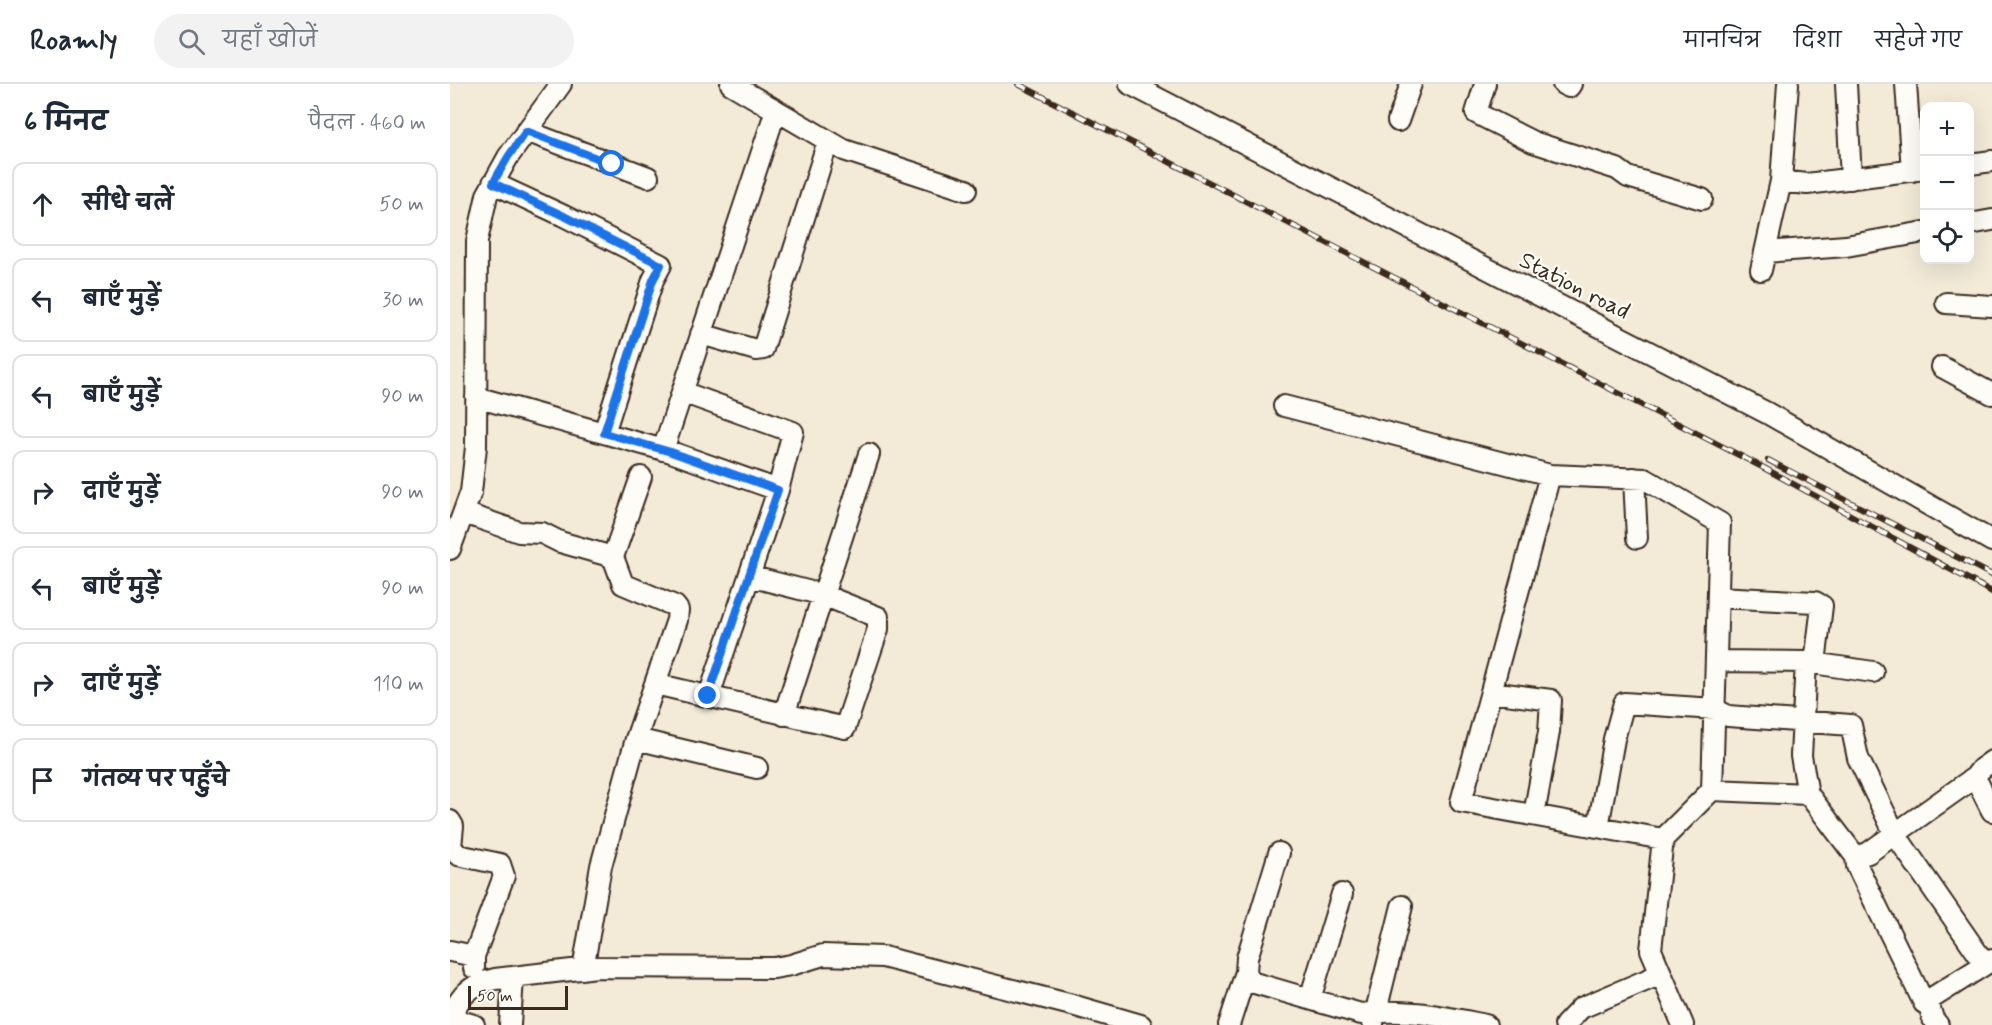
<!DOCTYPE html>
<html lang="hi">
<meta charset="utf-8">
<style>
:root{--surface:#fff;--page:#f2f2f3;--text:#1f2937;--muted:#747a83;--line:#e0e1e3}
body{margin:0;font-family:Mynerve,"Playpen Sans Deva",sans-serif;background:var(--page);color:var(--text)}
.controls{position:absolute;right:18px;top:18px;display:grid;overflow:hidden;border-radius:12px;box-shadow:0 6px 24px #0002}
.controls button{width:54px;height:54px;display:grid;place-items:center;padding:0;border:0;border-bottom:2px solid var(--line);background:var(--surface);color:var(--text);font:30px sans-serif}
.scale{position:absolute;left:18px;bottom:15px;width:100px;box-sizing:border-box;padding-left:6px;border:3px solid #3b2a1e;border-top:0;font-size:16px;line-height:21px;white-space:nowrap;color:#3b2a1e;-webkit-text-stroke:4px #fdfcf7;paint-order:stroke}
.stop{position:absolute;width:18px;height:18px;margin:-14px;border:4px solid #1a73e8;border-radius:50%;background:#fff}
.stop.end{background:#1a73e8;border-color:#fff;box-shadow:0 2px 6px #0008}
.list{margin:0;padding:0;list-style:none}
h2{display:flex;justify-content:space-between;align-items:center;height:78px;margin:0;padding:0 24px;font-size:26px}
h2 small{font-size:20px;font-weight:400;color:var(--muted)}
.list li{display:grid;grid-template-columns:39px 1fr auto;gap:18px;align-items:center;box-sizing:border-box;height:84px;margin:0 12px 12px;padding:0 12px;border:2px solid var(--line);border-radius:12px}
.list b{display:block;font-size:22px;white-space:nowrap}
.list em{font-size:20px;font-style:normal;color:var(--muted)}
.icon{flex:none;width:33px;height:33px;fill:none;stroke:currentColor;stroke-width:2;stroke-linecap:round;stroke-linejoin:round}
.map{position:relative;flex:none;width:1542px;height:941px;overflow:hidden}
header{display:flex;align-items:center;gap:36px;box-sizing:border-box;height:84px;padding:0 30px;background:var(--surface);border-bottom:2px solid var(--line)}
header strong{font-size:28px}
nav{display:flex;gap:33px;margin-inline-start:auto;font-size:21px}
.search{width:420px;height:54px;background:var(--page);display:flex;align-items:center;gap:15px;box-sizing:border-box;padding:0 21px;border-radius:33px;color:var(--muted);font-size:22px}
main{display:flex}
aside{flex:1;background:var(--surface)}
.map>svg:first-child{display:block}
.lines{fill:none;stroke-linecap:round;stroke-linejoin:round}
.minor-casing{stroke:#3b2a1e;stroke-width:24}
.minor{stroke:#fdfcf7;stroke-width:20}
.rail-casing{stroke:#3b2a1e;stroke-width:6}
.rail{stroke:#fdfcf7;stroke-width:4;stroke-dasharray:11;stroke-linecap:butt}
.route{stroke:#1a73e8;stroke-width:8}
.labels{text-anchor:middle;stroke-width:4.5;stroke-linejoin:round;paint-order:stroke}
.street-label{font-size:24px;fill:#3b2a1e;stroke:#fdfcf7}
</style>
<header>
<strong>Roamly</strong>
<div class="search"><svg class="icon" aria-label="search" viewBox="0 0 24 24"><circle cx="10" cy="10" r="6"/><path d="M15 15l6 6"/></svg>यहाँ खोजें</div>
<nav><a>मानचित्र</a><a>दिशा</a><a>सहेजे गए</a></nav>
</header>
<main>
<aside>
<h2>6 मिनट<small>पैदल · 460 m</small></h2>
<ul class="list">
<li><svg class="icon" aria-label="ahead" viewBox="0 0 24 24"><path d="M12 20V5M6 11l6-6 6 6"/></svg><div><b>सीधे चलें</b></div><em>50 m</em></li>
<li><svg class="icon" aria-label="left" viewBox="0 0 24 24"><path d="M17 20v-9H6M10 6l-5 5 5 5"/></svg><div><b>बाएँ मुड़ें</b></div><em>30 m</em></li>
<li><svg class="icon" aria-label="left" viewBox="0 0 24 24"><path d="M17 20v-9H6M10 6l-5 5 5 5"/></svg><div><b>बाएँ मुड़ें</b></div><em>90 m</em></li>
<li><svg class="icon" aria-label="right" viewBox="0 0 24 24"><path d="M7 20v-9h11M14 6l5 5-5 5"/></svg><div><b>दाएँ मुड़ें</b></div><em>90 m</em></li>
<li><svg class="icon" aria-label="left" viewBox="0 0 24 24"><path d="M17 20v-9H6M10 6l-5 5 5 5"/></svg><div><b>बाएँ मुड़ें</b></div><em>90 m</em></li>
<li><svg class="icon" aria-label="right" viewBox="0 0 24 24"><path d="M7 20v-9h11M14 6l5 5-5 5"/></svg><div><b>दाएँ मुड़ें</b></div><em>110 m</em></li>
<li><svg class="icon" aria-label="arrive" viewBox="0 0 24 24"><path d="M6 21V4h12l-3 4 3 4H6"/></svg><div><b>गंतव्य पर पहुँचे</b></div></li>
</ul>
</aside>
<div class="map">
<svg width="1542" height="941" viewBox="0 0 1542 941">
<rect width="100%" height="100%" fill="#f3ebd8"/>
<filter id="ink" filterUnits="userSpaceOnUse"><feTurbulence type="fractalNoise" baseFrequency=".0167" numOctaves="2"/><feDisplacementMap in="SourceGraphic" scale="12" xChannelSelector="R" yChannelSelector="G"/><feConvolveMatrix kernelMatrix="1 2 1 2 8 2 1 2 1" color-interpolation-filters="sRGB"/></filter>
<g filter="url(#ink)">
<g class="lines">
<g class="minor-casing">
<path id="minor" d="M281,0L394,66L516,106
M680,0L1317,329L1542,457
M1035,0L1026,29L1083,58L1167,85L1178,93L1252,115
M1113,0L1119,3L1121,0
M1396,0L1401,95
M1456,0L1462,87
M948,37L961,0
M76,47L198,93
M1520,80L1542,77
M1331,97L1357,100L1474,85
M43,99L114,132L211,181L203,196L154,349
M1520,140L1542,136
M1315,168L1396,162L1474,148
M1311,186L1331,97L1338,0
M1496,219L1542,222
M251,250L306,266L313,265L378,57
M1492,283L1542,310
M232,308L343,348L328,406L259,612
M26,313L221,368L328,406
M834,322L1100,391L1195,395L1270,439L1262,706L1213,755
M213,366L326,26
M1100,391L1011,718L1213,755L1201,866L1233,941
M1184,394L1187,454
M14,429L69,448L92,449L110,458L163,473
M0,465L21,408L26,363L27,157L37,111L58,73L111,0
M1268,513L1365,518L1372,522L1365,579
M1266,577L1356,578L1423,588
M1356,578L1351,672L1358,710L1406,773
M205,600L395,644L428,545V533L373,511L299,492
M1041,608L1101,616L1099,648L1084,731
M334,631L419,370
M186,655L307,684
M1525,693L1542,727
M1262,706L1358,710
M0,737L3,742L1,763L8,771L50,780L54,792L24,872
M1148,743L1164,655L1174,619L1265,625L1278,632L1401,641L1408,674L1445,750L1535,880
M829,769L797,874L796,888L801,898L911,930C953,923 995,933 1036,941
M0,867L24,872V884
M133,885L151,782L186,655L227,536L228,526L225,522L173,500L163,473L191,393
M860,915L892,810
M1474,919L1542,876
M0,933C12,910 19,901 45,895L147,883L324,884L341,881L373,871L433,873L622,921L691,941
M0,934L24,941
M923,939L952,822
M60,941L63,893
M779,941L796,888
M1115,941L1131,924L1211,890
M1488,941L1483,935L1479,921L1474,919L1407,782L1406,773L1418,769L1525,693L1531,685L1542,677"/>
</g>
<use href="#minor" class="minor"/>
<g class="rail-casing">
<path id="rail" d="M568,0L1314,384L1542,508
M1318,376L1542,491"/>
</g>
<use href="#rail" class="rail"/>
</g>
</g>
<g class="lines" filter="url(#ink)">
<path class="route" d="M162,80L76,47L58,73L43,99L114,132L211,181L203,196L154,349L221,368L328,406L258,612"/>
</g>
<g class="labels">
<g class="street-label">
<text transform="translate(1125 201) rotate(27)" y="8">Station road</text>
</g>
</g>
</svg>
<div class="controls">
<button>+</button>
<button>−</button>
<button><svg class="icon" aria-label="locate" viewBox="0 0 24 24"><circle cx="12" cy="12" r="6"/><path d="M12 2v4M12 18v4M2 12h4M18 12h4"/></svg></button>
</div>
<div class="scale">50 m</div>
<div class="stop" style="left:162px;top:80px"></div>
<div class="stop end" style="left:258px;top:612px"></div>
</div>
</main>
